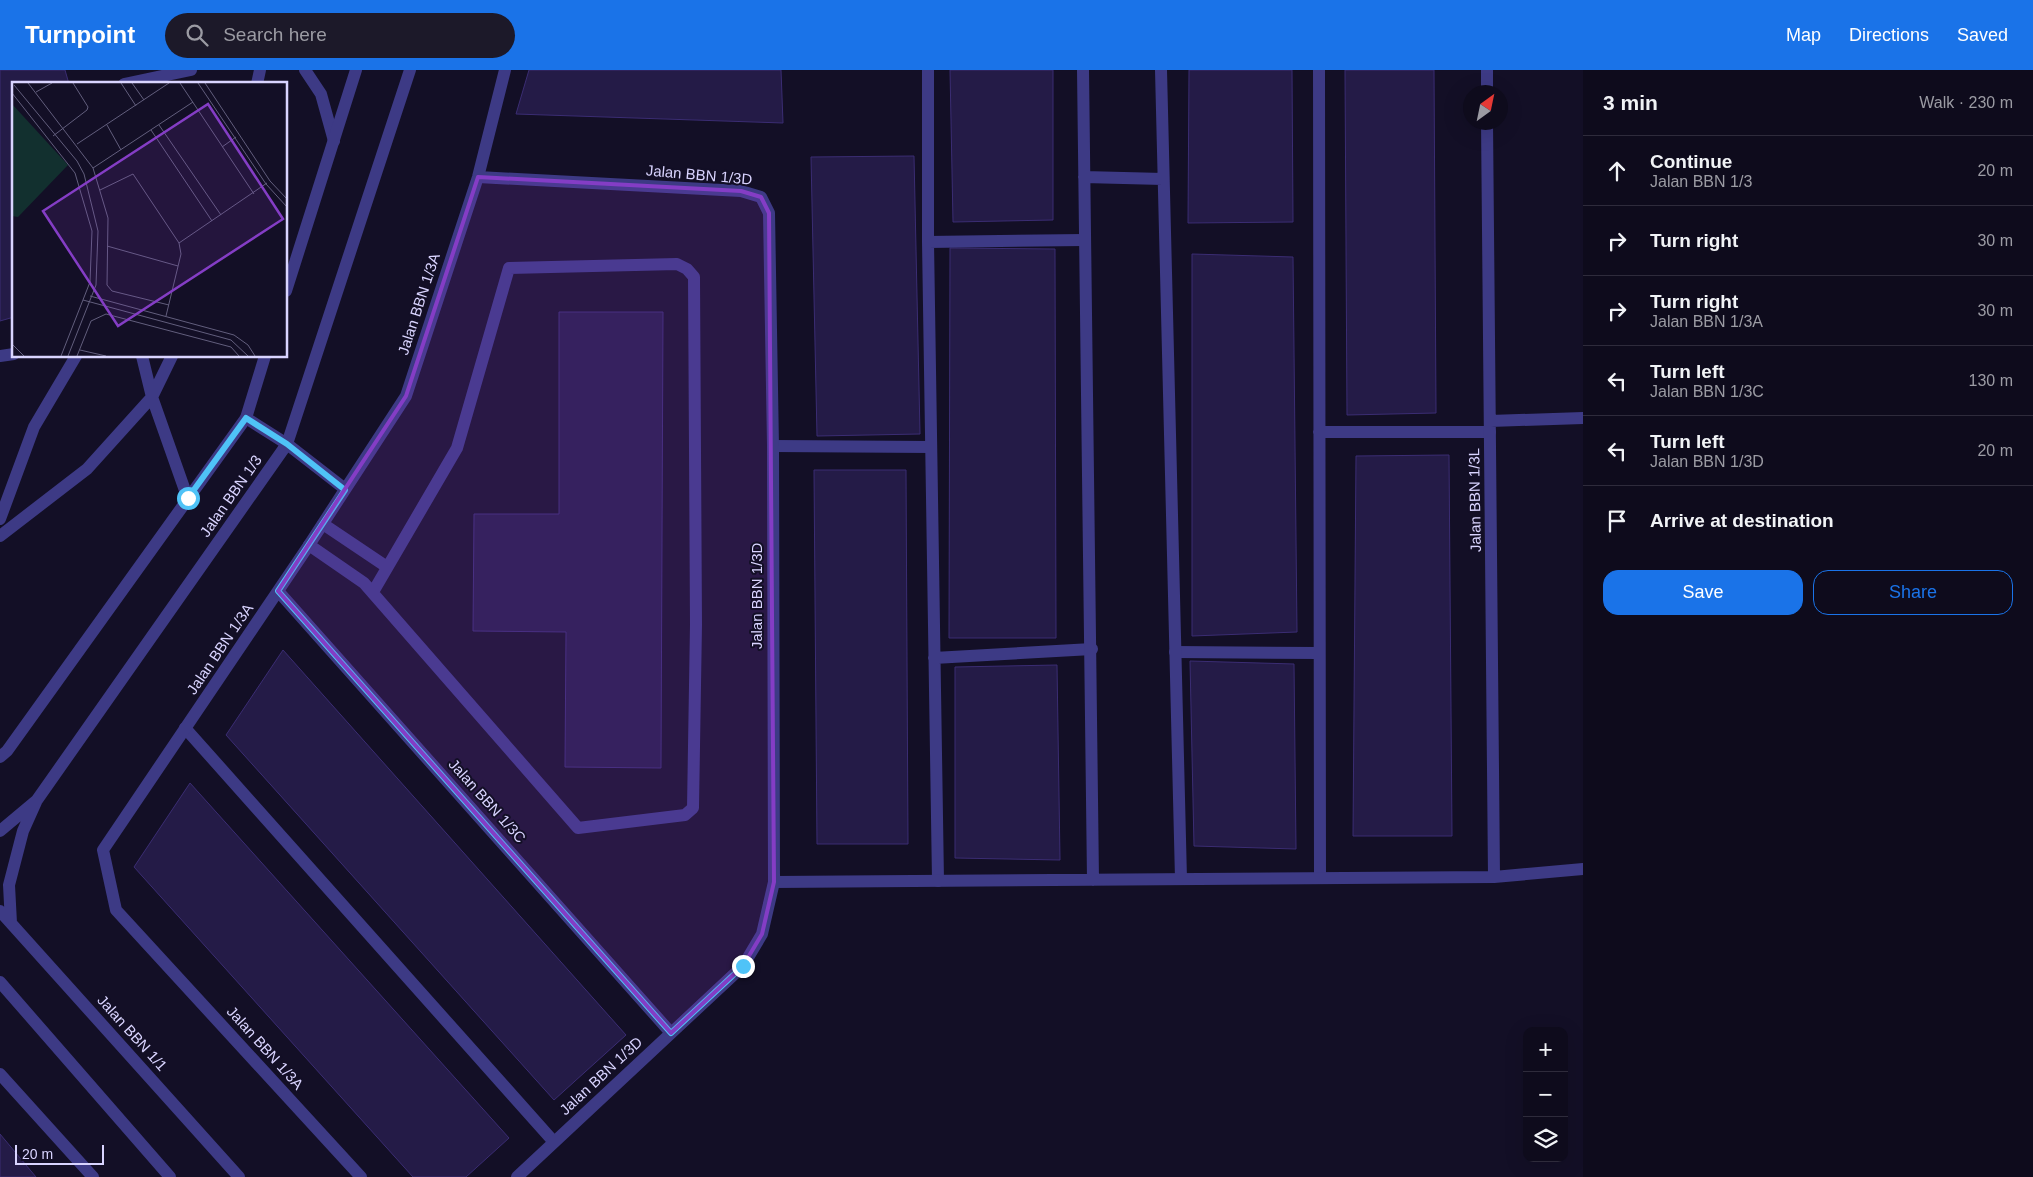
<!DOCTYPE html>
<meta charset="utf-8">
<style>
:root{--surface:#0e0b1c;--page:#1c1929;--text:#f1f3f6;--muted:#9b9ba3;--line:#2e2b3b;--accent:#1a73e8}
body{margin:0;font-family:Helvetica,sans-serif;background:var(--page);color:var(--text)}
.controls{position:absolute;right:15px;bottom:15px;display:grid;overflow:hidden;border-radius:10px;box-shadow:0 5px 20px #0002}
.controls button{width:45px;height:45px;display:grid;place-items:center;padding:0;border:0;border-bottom:1px solid var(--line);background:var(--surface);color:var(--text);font:25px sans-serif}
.compass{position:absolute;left:1463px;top:15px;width:45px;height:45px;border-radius:50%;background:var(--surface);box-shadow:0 5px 20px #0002;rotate:33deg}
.scale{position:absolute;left:15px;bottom:12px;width:89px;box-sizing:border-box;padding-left:5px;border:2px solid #d9d4ff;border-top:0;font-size:14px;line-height:18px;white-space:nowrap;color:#d9d4ff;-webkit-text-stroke:4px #130f26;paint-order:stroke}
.stop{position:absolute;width:15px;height:15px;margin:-11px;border:4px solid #4fc3f7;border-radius:50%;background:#fff}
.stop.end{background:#4fc3f7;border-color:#fff;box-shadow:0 1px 5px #0008}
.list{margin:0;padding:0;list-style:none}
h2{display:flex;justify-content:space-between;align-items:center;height:65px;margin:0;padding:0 20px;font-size:21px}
h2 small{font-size:16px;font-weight:400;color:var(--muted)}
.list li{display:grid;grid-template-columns:32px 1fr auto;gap:15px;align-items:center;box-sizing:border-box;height:70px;padding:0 20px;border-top:1px solid var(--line)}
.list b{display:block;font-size:19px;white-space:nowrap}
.list p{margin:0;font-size:16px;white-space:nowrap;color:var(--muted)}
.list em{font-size:16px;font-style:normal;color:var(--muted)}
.actions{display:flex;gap:10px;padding:15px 20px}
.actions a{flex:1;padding:11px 0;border:1px solid var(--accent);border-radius:15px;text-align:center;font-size:18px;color:var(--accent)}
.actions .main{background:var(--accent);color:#fff}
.icon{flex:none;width:28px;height:28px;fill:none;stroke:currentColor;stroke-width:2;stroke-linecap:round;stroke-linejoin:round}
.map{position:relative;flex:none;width:1583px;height:1107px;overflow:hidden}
header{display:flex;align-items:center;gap:30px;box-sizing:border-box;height:70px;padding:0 25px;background:var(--accent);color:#fff}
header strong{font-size:24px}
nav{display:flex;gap:28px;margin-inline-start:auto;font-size:18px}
.search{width:350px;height:45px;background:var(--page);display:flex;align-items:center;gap:12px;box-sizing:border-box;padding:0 18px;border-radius:28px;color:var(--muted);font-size:19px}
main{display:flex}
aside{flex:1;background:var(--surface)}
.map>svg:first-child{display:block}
.building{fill:#241b47;stroke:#3b2d73}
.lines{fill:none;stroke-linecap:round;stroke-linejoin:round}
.service{stroke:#3d3a85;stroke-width:12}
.minor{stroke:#3d3a85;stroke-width:12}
.tertiary{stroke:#3d3a85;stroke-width:12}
.route{stroke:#4fc3f7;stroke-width:6}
.marked{fill:#843dc5;fill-opacity:0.2;stroke:#843dc5;stroke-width:4;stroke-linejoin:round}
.labels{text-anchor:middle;stroke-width:4;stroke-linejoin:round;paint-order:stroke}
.street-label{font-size:15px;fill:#d9d4ff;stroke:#130f26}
.inset-road{fill:none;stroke:#625e7d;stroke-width:1}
.view{fill:#843dc5;fill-opacity:0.15;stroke:#843dc5;stroke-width:2.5}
.inset-edge{fill:none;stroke:#d9d4ff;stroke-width:2.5}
</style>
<header>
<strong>Turnpoint</strong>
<div class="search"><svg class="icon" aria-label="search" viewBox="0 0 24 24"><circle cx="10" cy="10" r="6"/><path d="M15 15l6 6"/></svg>Search here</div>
<nav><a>Map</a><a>Directions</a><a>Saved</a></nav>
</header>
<main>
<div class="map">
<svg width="1583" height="1107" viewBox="0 0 1583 1107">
<rect width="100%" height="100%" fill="#130f26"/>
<path class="building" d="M0,0H65L69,14H14V247L0,251Z
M529,0H781L783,53L516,44Z
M950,0H1053V150L953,152Z
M1189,0H1292L1293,152L1188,153Z
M1345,0H1434L1436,343L1347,345Z
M914,86L920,364L817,366L811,87Z
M950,178L1055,179L1056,568H949Z
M1192,184L1293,187L1297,562L1192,566Z
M559,242H663L661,698L565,697L566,562L473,561L474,444H559Z
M1449,385L1452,766H1353L1356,386Z
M814,400H906L908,774H817Z
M283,580L626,965L554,1030L226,665Z
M1190,591L1294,594L1296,779L1194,776Z
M1057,595L1060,790L955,788V597Z
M190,713L509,1068L466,1107H413L134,797Z
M0,1064L36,1107H0Z"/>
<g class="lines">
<path class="service" d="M305,0L321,24L334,71
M928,0V172L938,811
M1319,0L1320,808
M124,14L191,0
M257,14L260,0
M928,172L1084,170
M0,286L14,284
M142,286L152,327
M152,327L172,286
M1319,362H1490
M773,376L931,377
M0,449L34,357L76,286
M323,454L387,497
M0,466L87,399L152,327L188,429
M309,475L364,513L578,758L685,745L693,738L696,554L694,207L687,199L677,194L509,198L457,378L373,522
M1175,582L1319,583
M934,588L1092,579
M185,658L554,1072"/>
<path class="minor" d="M1083,0L1093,810
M1161,0L1181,809
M1487,0V22
M1487,52L1494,807
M478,107L741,121L761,127L769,143L773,376L774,812L762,864L743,896L517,1107
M1084,107L1163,109
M246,348L287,374L345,419
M1490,351L1583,348
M278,521L671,963
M774,812L1494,807L1583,799
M0,1004L93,1107
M361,1107L116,840L103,780L309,475L406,326L478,107L505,0"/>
<path class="tertiary" d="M286,221L356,0
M0,687L7,681L246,348L265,286
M0,761L37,730L287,374L410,0
M0,841L239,1107
M11,853L9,815L23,761L36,732
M0,912L170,1107"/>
</g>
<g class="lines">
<path class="route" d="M188,428L246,348L287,374L345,420L278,521L671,963L743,896"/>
</g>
<path class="marked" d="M478,107L741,121L761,127L769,143L774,812L762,864L743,896L671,963L278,521L406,326Z"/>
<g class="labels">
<g class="street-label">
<text transform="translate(699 105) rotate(5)" y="5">Jalan BBN 1/3D</text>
<text transform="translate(419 234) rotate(-72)" y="5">Jalan BBN 1/3A</text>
<text transform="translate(231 426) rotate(-55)" y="5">Jalan BBN 1/3</text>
<text transform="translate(1475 430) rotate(-91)" y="5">Jalan BBN 1/3L</text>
<text transform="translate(757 526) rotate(-90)" y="5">Jalan BBN 1/3D</text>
<text transform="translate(220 579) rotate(-56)" y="5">Jalan BBN 1/3A</text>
<text transform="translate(487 731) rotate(48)" y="5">Jalan BBN 1/3C</text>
<text transform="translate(132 963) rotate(48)" y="5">Jalan BBN 1/1</text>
<text transform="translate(265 978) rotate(48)" y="5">Jalan BBN 1/3A</text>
<text transform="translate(601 1006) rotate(-43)" y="5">Jalan BBN 1/3D</text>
</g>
</g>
<g transform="translate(12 12)">
<rect width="275" height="275" fill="#130f26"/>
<path d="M0,22L56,83L6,135L0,134Z" fill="#12302f"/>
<path class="inset-road" d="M16,1L81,86L96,136L95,203L100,209L157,223M109,1L124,24M120,1L132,18M168,1L242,112M186,1L254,102L275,125M193,1L258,99L275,117M2,3L65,79L72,92L86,149L84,203L56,274M24,10L40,1M0,11L63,91L80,149L78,200L49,274M95,43L109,68M147,43L209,133M139,48L200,139M41,54L75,28L76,25L61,1M65,62L157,1M210,65L224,55M81,86L181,20M88,108L121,92L167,161L169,172L154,234M167,161L255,101M95,164L166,184M78,214L222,253L236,263L243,274M71,218L219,258L236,274M0,262L12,274M68,268L94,274M65,274L79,239L94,232L219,265L227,274"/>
<path class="view" d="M196,22L271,137L106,244L31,129Z"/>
<rect width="275" height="275" class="inset-edge"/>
</g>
</svg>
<div class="controls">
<button>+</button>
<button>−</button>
<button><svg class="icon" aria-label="layers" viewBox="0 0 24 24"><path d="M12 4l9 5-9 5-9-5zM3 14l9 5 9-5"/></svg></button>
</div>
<svg class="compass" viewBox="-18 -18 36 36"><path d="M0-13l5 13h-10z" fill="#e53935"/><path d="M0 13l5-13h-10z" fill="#9b9ba3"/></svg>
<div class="scale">20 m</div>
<div class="stop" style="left:188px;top:428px"></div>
<div class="stop end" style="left:743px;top:896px"></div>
</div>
<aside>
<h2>3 min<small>Walk · 230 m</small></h2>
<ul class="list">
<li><svg class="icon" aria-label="ahead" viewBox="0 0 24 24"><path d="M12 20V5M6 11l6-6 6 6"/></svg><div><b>Continue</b><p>Jalan BBN 1/3</p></div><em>20 m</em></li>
<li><svg class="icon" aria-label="right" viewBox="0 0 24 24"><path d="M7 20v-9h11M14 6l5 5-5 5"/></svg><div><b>Turn right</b></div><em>30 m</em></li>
<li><svg class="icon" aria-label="right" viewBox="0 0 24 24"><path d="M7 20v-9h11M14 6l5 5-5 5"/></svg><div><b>Turn right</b><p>Jalan BBN 1/3A</p></div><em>30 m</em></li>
<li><svg class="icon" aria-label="left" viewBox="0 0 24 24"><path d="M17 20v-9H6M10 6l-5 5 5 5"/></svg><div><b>Turn left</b><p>Jalan BBN 1/3C</p></div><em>130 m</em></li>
<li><svg class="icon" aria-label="left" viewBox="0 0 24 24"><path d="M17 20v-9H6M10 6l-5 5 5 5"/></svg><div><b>Turn left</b><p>Jalan BBN 1/3D</p></div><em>20 m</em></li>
<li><svg class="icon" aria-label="arrive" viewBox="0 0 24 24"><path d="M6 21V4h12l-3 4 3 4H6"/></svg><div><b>Arrive at destination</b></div></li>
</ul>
<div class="actions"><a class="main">Save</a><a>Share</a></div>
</aside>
</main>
